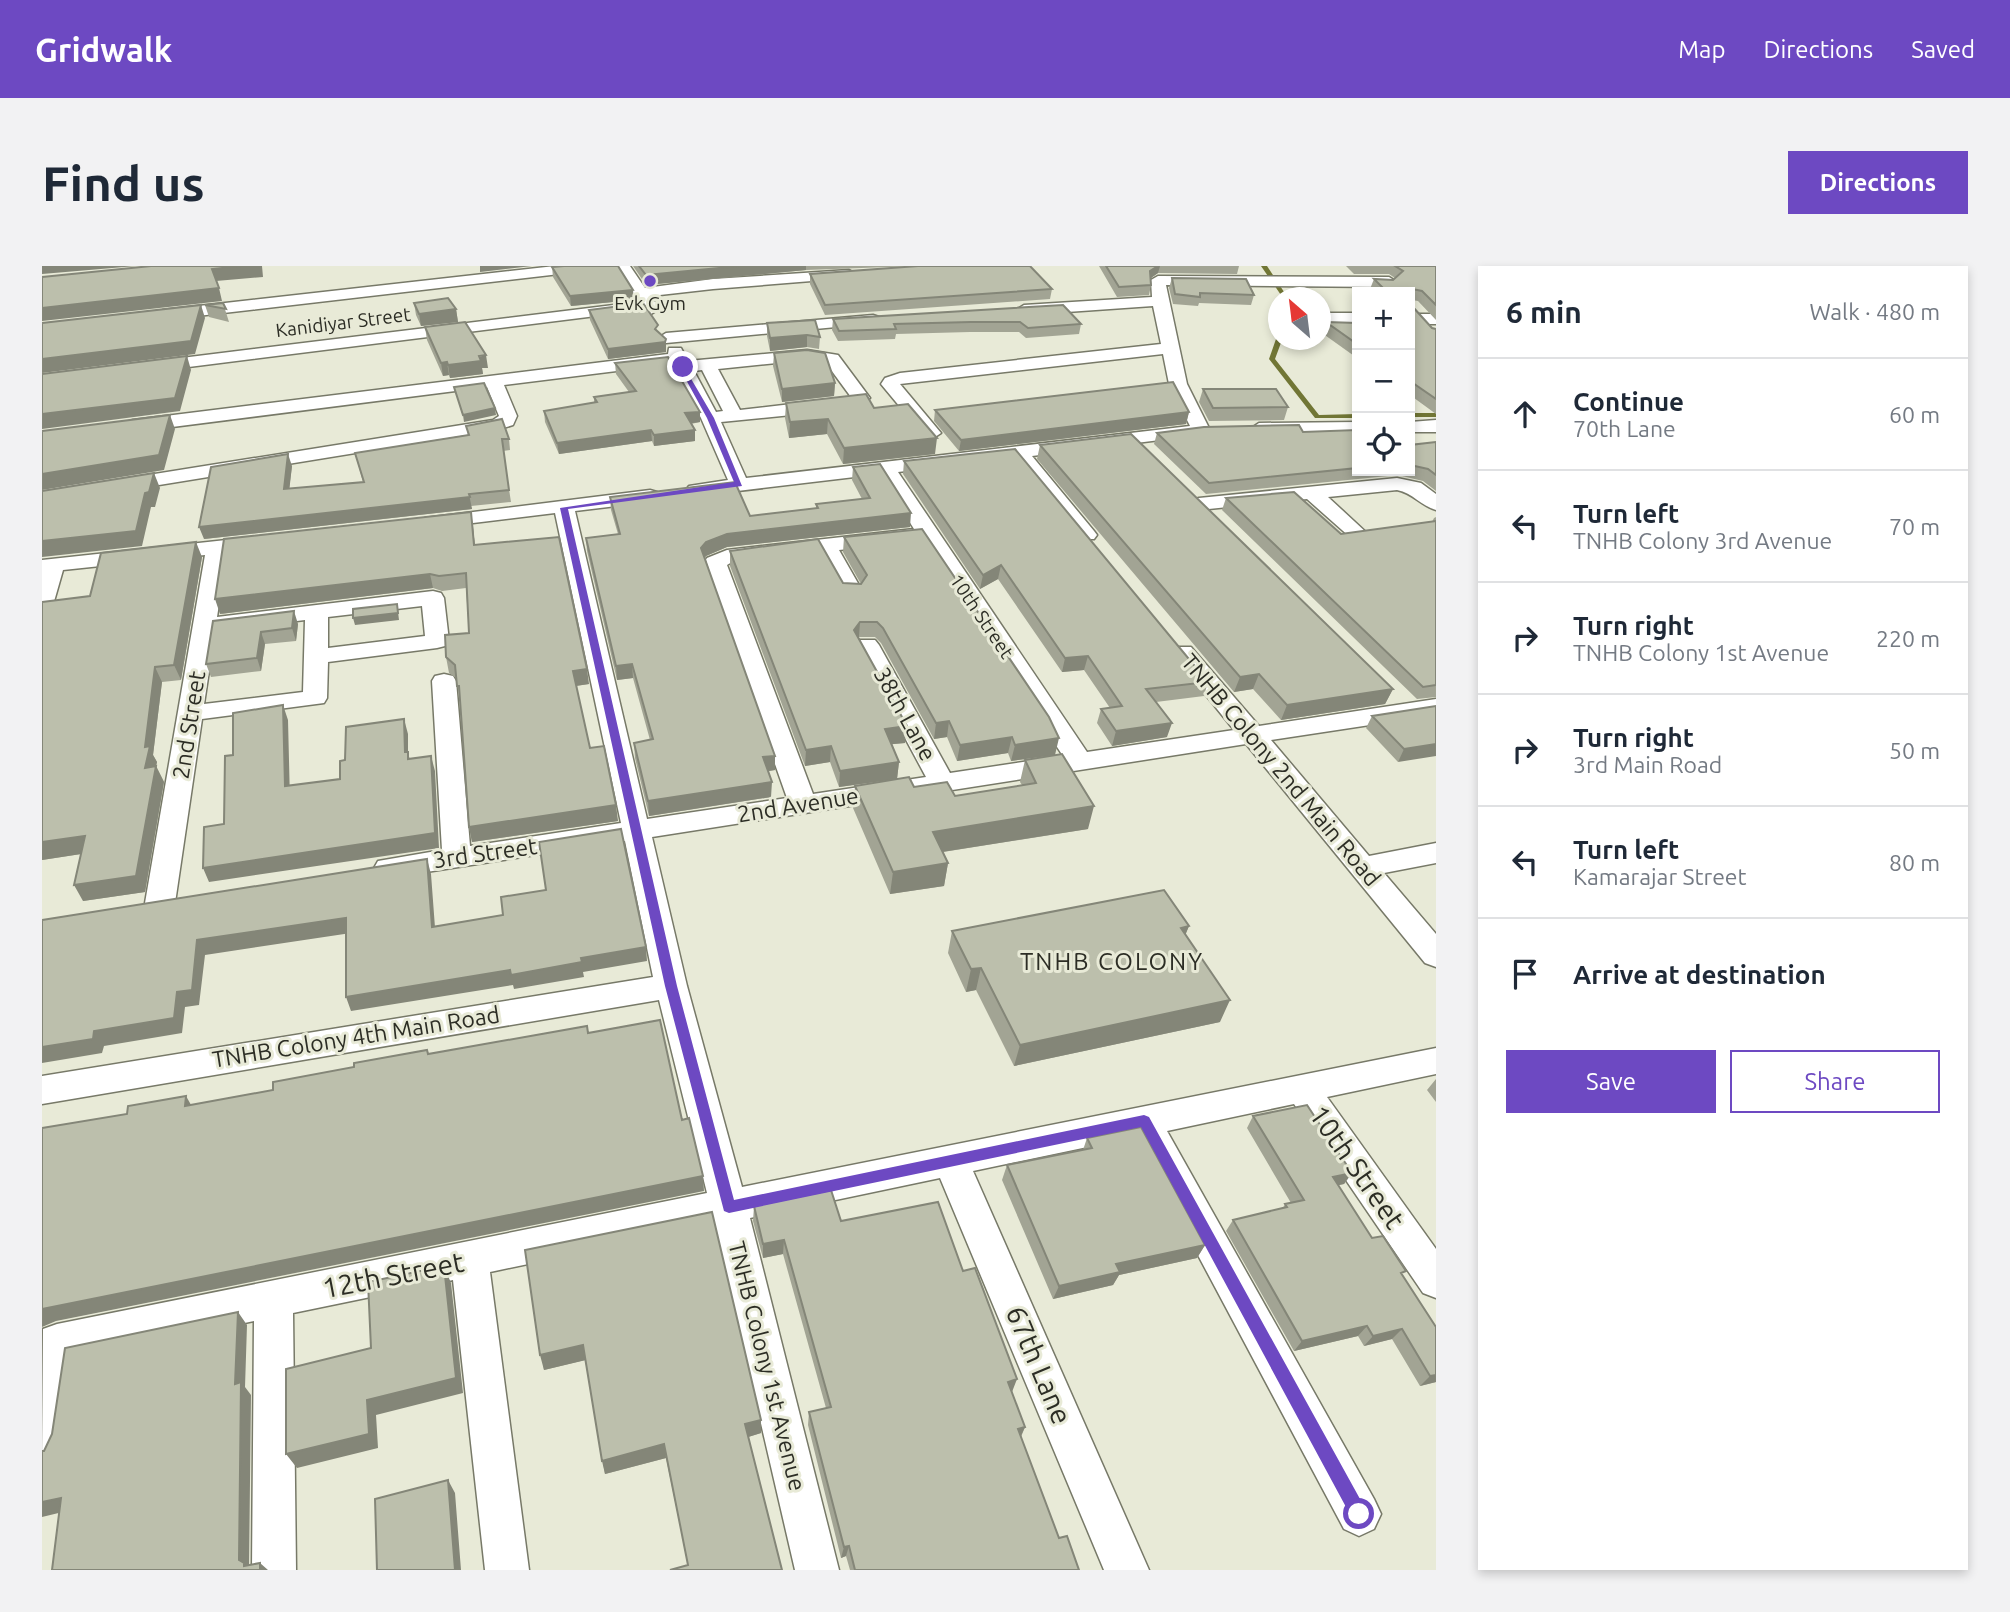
<!DOCTYPE html>
<meta charset="utf-8">
<style>
:root{--surface:#fff;--page:#f2f2f3;--text:#1f2937;--muted:#747a83;--line:#e0e1e3;--accent:#6d49c2}
body{margin:0;font-family:Ubuntu,sans-serif;background:var(--page);color:var(--text)}
.controls{position:absolute;right:21px;top:21px;display:grid;overflow:hidden;border-radius:0px;box-shadow:0 4px 10px #0003}
.controls button{width:63px;height:63px;display:grid;place-items:center;padding:0;border:0;border-bottom:2px solid var(--line);background:var(--surface);color:var(--text);font:35px sans-serif}
.compass{position:absolute;left:1226px;top:21px;width:63px;height:63px;border-radius:50%;background:var(--surface);box-shadow:0 4px 10px #0003;rotate:332deg}
.stop{position:absolute;width:21px;height:21px;margin:-16px;border:5px solid #6d49c2;border-radius:50%;background:#fff}
.stop.end{background:#6d49c2;border-color:#fff;box-shadow:0 2px 7px #0008}
.list{margin:0;padding:0;list-style:none}
h2{display:flex;justify-content:space-between;align-items:center;height:91px;margin:0;padding:0 28px;font-size:30px}
h2 small{font-size:23px;font-weight:400;color:var(--muted)}
.list li{display:grid;grid-template-columns:46px 1fr auto;gap:21px;align-items:center;box-sizing:border-box;height:112px;padding:0 28px;border-top:2px solid var(--line)}
.list b{display:block;font-size:26px;white-space:nowrap}
.list p{margin:0;font-size:23px;white-space:nowrap;color:var(--muted)}
.list em{font-size:23px;font-style:normal;color:var(--muted)}
.actions{display:flex;gap:14px;padding:21px 28px}
.actions a{flex:1;padding:16px 0;border:2px solid var(--accent);border-radius:0px;text-align:center;font-size:24px;color:var(--accent)}
.actions .main{background:var(--accent);color:#fff}
.icon{flex:none;width:38px;height:38px;fill:none;stroke:currentColor;stroke-width:2;stroke-linecap:round;stroke-linejoin:round}
.map{position:relative;flex:none;width:1394px;height:1304px;overflow:hidden;border-radius:0px}
header{display:flex;align-items:center;gap:42px;box-sizing:border-box;height:98px;padding:0 35px;background:var(--accent);color:#fff}
header strong{font-size:33px}
nav{display:flex;gap:38px;margin-inline-start:auto;font-size:24px}
.intro{display:flex;align-items:center;justify-content:space-between;box-sizing:border-box;height:168px;padding:0 42px}
h1{margin:0;font-size:49px}
.button{padding:18px 32px;border-radius:0px;background:var(--accent);color:#fff;font-size:24px;font-weight:700}
main{display:flex;gap:42px;padding:0 42px}
aside{flex:1;background:var(--surface);border-radius:0px;box-shadow:0 4px 10px #0003}
.map>svg:first-child{display:block}
.lines{fill:none;stroke-linecap:round;stroke-linejoin:round}
.stream{fill:#717635;fill-rule:evenodd}
.minor-casing{stroke:#777968;stroke-width:3}
.minor{fill:#fff;fill-rule:evenodd}
.wall{fill:#a2a494}
.shaded-wall{fill:#848678}
.building{fill:#bcbfac;stroke:#848678;stroke-width:2}
.route{fill:#6d49c2}
.poi-dot{fill:#6d49c2;stroke:#e8ead7;stroke-width:2.5}
.labels{text-anchor:middle;stroke-width:6;stroke-linejoin:round;paint-order:stroke}
.far-poi-label{font-size:19px;fill:#2c2d25;stroke:#e8ead7}
.far-street-label{font-size:19px;fill:#2c2d25;stroke:#e8ead7}
.street-label{font-size:23px;fill:#2c2d25;stroke:#e8ead7}
.neighbourhood-label{font-size:24px;letter-spacing:2px;fill:#2c2d25;stroke:#e8ead7}
.near-street-label{font-size:28px;fill:#2c2d25;stroke:#e8ead7}
</style>
<header>
<strong>Gridwalk</strong>
<nav><a>Map</a><a>Directions</a><a>Saved</a></nav>
</header>
<div class="intro"><h1>Find us</h1><a class="button">Directions</a></div>
<main>
<div class="map">
<svg width="1394" height="1304" viewBox="0 0 1394 1304">
<rect width="100%" height="100%" fill="#e8ead7"/>
<g class="lines">
<path class="stream" d="M1219,0H1225L1246,32H1241Z
M1237,71V74H1240L1233,93L1277,149L1315,148V152H1273L1227,93L1234,73Z
M1368,147H1394V151H1368Z"/>
<g class="minor-casing">
<path id="minor" d="M513,0H559L552,4L121,54L113,49L121,44Z
M574,0H588L603,22L671,13L807,4L814,8L807,12L671,23L609,30L617,43L609,48L602,44L107,106L99,101L107,96L596,36Z
M1116,10L1347,11L1355,16L1347,21L1124,19L1145,118L1168,164L1166,168L990,190L1052,265L1055,269L1052,273H1038L971,192L856,206L1045,486L1192,464L1129,386L1133,381H1149L1217,460L1394,433V449L1229,474L1327,590L1394,577V597L1342,607L1394,668V701L1383,697L1204,478L610,571L645,720L700,921L1394,782V808L1285,831L1394,983V1032L1381,1027L1252,838L1125,865L1332,1233L1339,1248L1332,1263L1317,1270L1302,1263L1093,871L931,905L1107,1304H1062L898,912L708,952L797,1304H753L673,959L448,1006L487,1304H443L411,1014L251,1047L254,1304H210L212,1055L33,1093L21,1179L15,1194L0,1200L1,1063L15,1058L665,927L617,734L0,838V810L611,711L583,575L346,612L336,609L332,602L336,595L400,584L390,415L393,410L402,408L411,410L414,415L428,580L579,557L513,247L390,262L383,260L380,256L383,252L608,224L615,226L618,230L615,234L608,236L533,245L605,553L745,532L662,297L665,292L685,284L872,263L838,208L654,230L647,228L644,224L647,220L686,214L659,152L631,98L462,119L475,150L471,159L455,164L0,238V226L451,154L457,150L445,121L91,166L85,164L82,160L85,156L91,154L626,88L627,82H639L646,95L765,84L796,89L828,132L809,143L679,156L704,212L1148,160L1127,118L1121,88L858,118L899,167L890,173L883,171L839,118L843,112L858,107L1119,78L1111,40L982,49L974,44L982,39L1110,31L1109,14ZM765,94L784,97L809,131L698,144L676,103ZM660,104L681,145L674,146L652,105ZM879,275L1021,490L908,507L837,379L833,374H817L813,379L884,511L771,528L685,299L690,296L777,286L802,331H818L821,326L797,284Z
M1281,47H1315V57L1279,56V48Z
M1368,48H1394V58H1368Z
M831,49L837,51L839,54L837,57L624,77L616,72L624,67Z
M1394,154V166H1368V156Z
M1315,156V168L1217,169L1208,163L1217,157Z
M1355,212L1379,217L1394,228V244C1379,240 1371,227 1355,224L1286,231L1326,268L1323,272H1309L1265,233L1157,244L1150,242L1147,238L1150,234L1157,232Z
M222,270L229,272L233,276L229,280L185,286L175,351L391,325L399,327L402,332L407,375L403,380L395,382L286,396L285,432L282,437L160,453L133,637L128,645L118,648L108,645L103,637L163,289L21,304L11,339L8,344L0,346V294ZM380,340L383,370L286,382V351ZM263,354L261,426L162,438L173,365Z"/>
</g>
<use href="#minor" class="minor"/>
</g>
<path class="wall" d="M591,0H875L764,4L604,19Z
M1057,0H1197L1195,8L1116,7L1109,12V19L1107,29L1075,31Z
M1304,0H1394V54L1376,35L1370,34V40L1390,62L1394,63V148L1368,129V26H1331L1328,23L1332,13L1351,14L1353,12L1347,8H1312Z
M510,1L592,34L529,40L511,11Z
M768,8L1010,23L1008,33L783,49L768,18Z
M1130,12L1212,29L1209,39L1157,37L1156,40L1131,38L1127,22Z
M181,37L187,56L167,51L163,39Z
M372,37L414,43L416,56L379,60L374,49Z
M1021,39L1039,58L1037,68L984,72L977,66H928L854,68L853,73L796,75L790,64L791,53Z
M547,44L616,66L624,73V86L566,93L548,54Z
M1284,56L1315,57V92L1280,67Z
M725,57L778,71L777,83L765,81L728,85L725,70Z
M383,61L446,102H440L441,108L408,112L407,109L401,110L385,74Z
M732,87L793,117L792,130L740,136L731,100Z
M573,97L658,146V156L649,158L653,164V175L612,180L610,175L517,188L503,156L502,145L552,137V131L587,126L574,108Z
M1161,123L1246,141L1242,154L1167,155L1157,136Z
M744,137L832,142L893,188L801,198L785,168L747,172L743,152Z
M893,144L1147,146L1144,158L917,185L892,155Z
M424,160L467,173L468,184L461,185L469,236L429,240L430,243L162,273L250,200L247,223L321,216L313,187L426,169Z
M1315,164V205H1368V179L1394,176V225L1381,215L1356,209L1164,228L1112,178L1115,167L1261,166Z
M998,179L1351,423L1343,438L1239,454L1211,423L1192,426L995,193Z
M862,195L1166,416L1162,430L1114,436L1125,471L1070,480L1055,457L1059,443L1068,442L1042,404L1020,406L956,313L938,323L861,208Z
M811,201L868,261L685,281L664,290L663,291L733,504L726,505L729,531L607,550L593,492L592,477L608,474L591,412L575,414L545,285L544,272L576,268L569,244L568,231L708,250L774,242V238L820,233L810,214Z
M1184,232L1299,268L1390,256L1392,252L1394,251V431L1375,433L1180,244Z
M429,246L433,279L547,418L534,420L548,482L576,555L430,576L427,561L418,435L414,412L407,407L404,391L427,367L424,322L400,325L391,322L178,348Z
M802,271L1013,489L969,495L966,487L915,495L905,471L892,473L839,377L833,371H817L816,372L863,477L850,478L857,496L855,513L797,521L788,496L763,500L688,300V285L801,317L819,318L801,286Z
M160,291L139,414L120,416L111,489L115,496L114,500L122,516L103,626L41,635L39,588L0,594V336L48,330Z
M171,355L256,358L254,375L223,378L219,405L169,411L164,398Z
M1394,440L1356,496L1324,462L1330,450Z
M983,494L1046,563L901,586L906,597L902,620L848,628L811,542L813,520L872,521L913,530L980,519L978,516Z
M1147,660L1143,669L1178,756L972,800L934,724L924,726L906,687L910,665Z
M1394,813V836L1385,824Z
M1211,850L1310,907L1302,918L1296,919L1330,972L1361,1010L1394,1061V1116L1378,1120L1350,1073L1322,1080L1316,1070L1252,1085L1184,965L1191,954L1241,942L1243,938L1249,937L1205,862Z
M1045,872L1163,979L1155,992L1077,1009L1071,1019L1011,1033L960,914L965,899L1041,884Z
M712,940L799,955L921,1005L983,1161L979,1171L1017,1272L1037,1304H808L804,1290L799,1292L766,1159L767,1146L784,1142L741,988L721,992L711,955Z
M483,984L719,1154V1167L706,1171L740,1304L646,1299L624,1192L563,1208L543,1094L502,1104Z"/>
<path class="shaded-wall" d="M0,0H94L0,8Z
M199,0H220L221,11L174,15L170,3Z
M438,0H490L438,6Z
M698,0H764V4L604,19V9Z
M1116,0H1118L1116,7L1106,14L1108,5Z
M177,22L180,35L0,55V42Z
M591,24L592,34L529,40L528,30Z
M159,39L163,52L153,88L0,107V93Z
M414,43L416,56L379,60L377,48Z
M765,69V81L728,85V72Z
M624,73V86L566,93V83Z
M444,89L446,102H440L441,108L408,112L406,99Z
M145,90L149,104L138,145L0,163V148Z
M405,96L407,109L401,110L399,97Z
M793,117L792,130L740,136V123Z
M453,142L454,149L422,156L421,149Z
M658,146V156L644,158L643,147Z
M1147,146L1144,158L917,185L919,174Z
M128,149L133,163L122,204L0,224V208Z
M786,153L785,168L747,172L748,156Z
M609,164L610,175L517,188L515,177Z
M653,164V175L612,180V169Z
M895,172L893,188L801,198L802,182Z
M246,188L250,200L246,235L242,223Z
M112,207L118,222L113,241H109L100,280L0,291V275L103,227Z
M427,228L430,243L162,273L157,261Z
M429,246L431,260L434,294L432,279Z
M869,247L868,261L685,281L664,290L660,296L659,282L664,276L685,268Z
M154,276L160,291L139,414L132,399Z
M959,299L956,313L938,323L941,309Z
M388,308L391,322L178,348L173,333Z
M355,338L357,354L313,359L311,352Z
M252,345L256,358L254,375L250,362Z
M818,356L817,371L811,380L812,364Z
M219,366L223,378L219,405L215,392Z
M1046,390L1042,404L1020,406L1023,392Z
M590,398L591,412L575,414L574,400Z
M113,401L120,416L111,489L115,496L114,500L122,516L103,626L41,635L32,619L103,502V481Z
M545,403L547,418L533,420L531,405Z
M1217,408L1211,423L1192,426L1198,411Z
M1351,423L1343,438L1239,454L1245,439Z
M241,439L246,454L248,535L243,520Z
M362,453L366,468V487L370,501L363,486Z
M907,455L905,471L892,473L894,457Z
M1130,457L1125,471L1070,480L1074,465Z
M865,460L863,477L841,479L843,463Z
M970,471L966,487L915,495L918,479Z
M1017,472L1013,489L969,495L973,479Z
M1394,478V490L1356,496L1362,483Z
M789,480L788,496L763,500L764,484Z
M389,490L393,505L397,582L167,616L161,602Z
M733,490V504L721,506V491Z
M857,496L855,513L797,521L798,505Z
M730,516L729,531L607,550L606,535Z
M574,539L576,555L430,576L427,561Z
M1052,540L1046,563L887,588L891,566Z
M43,570L52,586L0,594V576Z
M385,593L389,608L394,675L390,661Z
M906,597L902,620L848,628L851,606Z
M304,652L309,667L163,689L157,739L143,741L140,767L62,780L60,787L0,797V781L52,765L135,726L155,674Z
M1147,660L1138,682L1139,662Z
M604,681L605,695L541,706L542,711L472,723L471,719L309,745L304,731Z
M939,702L934,724L924,726L929,703Z
M1188,734L1178,756L972,800L978,779Z
M144,830L153,846L143,840Z
M1310,907L1302,918L1283,922L1291,911Z
M661,910L662,925L14,1055L0,1061V1043Z
M742,974L741,988L721,992V978Z
M1163,979L1155,992L1077,1009L1071,1019L1011,1033L1017,1020L1074,998Z
M402,1000L409,1017L421,1127L334,1149L336,1182L255,1202L244,1188L325,1134Z
M196,1046L205,1059L203,1121L209,1129L207,1302L202,1300L197,1294L193,1118Z
M1325,1060L1316,1070L1252,1085L1260,1075Z
M1360,1063L1350,1073L1322,1080L1331,1070Z
M541,1079L544,1094L502,1104L498,1089Z
M1394,1109V1116L1378,1120L1388,1110Z
M975,1113L970,1126L966,1116Z
M719,1154V1167L703,1172V1158Z
M983,1161L977,1174L976,1163Z
M622,1178L624,1192L563,1208L560,1195Z
M406,1214L413,1227L419,1304H413Z
M19,1232L33,1243L0,1251V1236Z
M807,1280L804,1290L799,1292L802,1281Z
M218,1297L226,1304H218Z"/>
<path class="building" d="M109,0H199L170,3L177,22L0,42V11Z
M522,0H576L591,24L528,30L510,1Z
M597,0H698L604,9Z
M876,0H988L1010,23L783,39L768,8Z
M1064,0H1116L1108,5L1109,19L1077,21Z
M1353,0H1394V39L1380,25L1370,23V40L1390,62L1394,63V133L1368,115V26H1345L1332,13L1351,14L1361,5Z
M1130,12L1204,13L1212,29L1158,27V31L1133,28Z
M406,32L414,43L377,48L372,37Z
M181,37L184,43L163,39Z
M601,37L616,59L613,63L624,73L623,76L566,83L547,44Z
M159,39L149,75L0,93V57Z
M1021,39L1039,58L986,62L978,56H929L852,58L854,63L797,65L791,53Z
M773,54L778,71L765,69L728,72L725,57Z
M423,56L444,89L437,90L439,95L406,99L405,96L399,97L383,61Z
M1284,56L1315,57V78Z
M765,84L783,87L793,117L740,123L732,87Z
M145,90L133,132L0,148V108Z
M626,91L658,146L643,147L653,164L612,169L609,164L515,177L502,145L555,136L552,131L594,125L573,97Z
M1131,116L1147,146L919,174L893,144Z
M442,117L453,142L421,149L412,121Z
M1161,123H1234L1246,141L1171,142Z
M824,128L832,142L866,138L895,172L802,182L786,153L748,156L744,137Z
M128,149L117,189L0,208V165Z
M460,153L467,173H460L467,224L427,228L428,231L157,261L169,201L246,188L242,223L322,216L313,187L427,169L424,160Z
M1257,159L1261,166L1315,164V202L1167,217L1115,167L1162,161Z
M1089,168L1351,423L1245,439L1217,408L1198,411L998,179Z
M1394,176V209L1386,203L1368,199V179Z
M973,183L1166,416L1104,423L1130,457L1074,465L1059,443L1080,440L1046,390L1023,392L959,299L941,309L862,195Z
M838,198L869,247L685,268L664,276L659,282L733,490L721,491L730,516L606,535L592,477L611,473L590,398L574,400L544,272L578,268L568,231L693,216L708,250L776,242L774,238L828,232L811,201Z
M112,207L107,226L103,227L94,265L0,275V225Z
M1252,226L1299,268L1394,255V419L1381,421L1184,232Z
M429,246L432,279L517,271L545,403L531,405L548,482L562,480L574,539L427,561L417,420H415L413,399L404,391L403,369L427,367L424,307L397,310L388,308L173,333L182,273Z
M880,263L1007,451L1017,472L973,479L970,471L918,479L907,455L894,457L841,362L835,356H818L812,364L865,460L843,463L857,496L798,505L789,480L764,484L688,285L776,273L801,317L819,318L825,309L802,271Z
M154,276L132,399L113,401L103,481L108,480L103,502L114,500L94,610L32,619L43,570L0,576V336L48,330L59,287Z
M355,338L356,347L311,352V343Z
M252,345L250,362L219,366L215,392L164,398L171,355Z
M241,439L243,520L298,513V495L303,494L304,461L362,453L363,486H366V493L389,490L393,567L161,602L162,561L182,558L183,490L191,489V447Z
M1394,440V478L1362,483L1330,450Z
M1020,488L1052,540L891,566L906,597L851,606L813,520L867,511L872,521L905,516L913,530L994,517L983,494Z
M579,563L604,681L539,692L540,696L469,709L468,704L304,731V652L155,674L150,724L135,726L132,752L52,765L51,773L0,781V654L385,593L390,661L461,649L459,631L504,624L497,576Z
M1122,624L1147,660L1139,662L1188,734L978,779L939,702L929,703L910,665Z
M618,754L640,854L647,852L661,910L0,1043V862L85,848L86,840L144,830L143,840L231,824V816L312,801V797L385,784L386,788L545,760L546,767Z
M1265,839L1310,907L1291,911L1330,972L1341,970L1364,1005L1359,1007L1394,1061V1109L1388,1110L1360,1063L1331,1070L1325,1060L1260,1075L1191,954L1245,941L1243,938L1262,934L1211,850Z
M1099,861L1163,979L1074,998L1078,1006L1017,1020L965,899L1050,882L1045,872Z
M789,924L799,955L896,936L921,1005L933,1002L975,1113L966,1116L983,1161L976,1163L1017,1272L1025,1270L1037,1304H813L807,1280L802,1281L767,1146L789,1141L742,974L721,978L712,940Z
M670,946L719,1154L703,1158L740,1304H628L646,1299L622,1178L560,1195L541,1079L498,1089L483,984Z
M402,1000L414,1112L325,1134L327,1168L244,1188V1103L329,1082L326,1016Z
M196,1046L193,1118L199,1116L197,1294L202,1297V1300L218,1297V1304H10L19,1232L0,1236V1185H2L10,1168L23,1082Z
M406,1214L413,1304H335L333,1233Z"/>
<path class="route" d="M641,99L672,152L700,220L526,243L635,720L692,934L1102,849L1107,851L1323,1242L1325,1248L1323,1254L1317,1256L1311,1254L1099,861L687,947L682,945L623,720L518,242L692,216L665,152L637,101Z"/>
<circle class="poi-dot" cx="608" cy="15" r="7"/>
<g class="labels">
<g class="far-poi-label">
<text x="608" y="44">Evk Gym</text>
</g>
<g class="far-street-label">
<text transform="translate(301 56) rotate(-7)" y="7">Kanidiyar Street</text>
<text transform="translate(940 350) rotate(56)" y="7">10th Street</text>
</g>
<g class="street-label">
<text transform="translate(863 448) rotate(61)" y="8">38th Lane</text>
<text transform="translate(147 459) rotate(-81)" y="8">2nd Street</text>
<text transform="translate(1239 504) rotate(50)" y="8">TNHB Colony 2nd Main Road</text>
<text transform="translate(756 539) rotate(-9)" y="8">2nd Avenue</text>
<text transform="translate(443 587) rotate(-8)" y="8">3rd Street</text>
<text transform="translate(314 771) rotate(-9)" y="8">TNHB Colony 4th Main Road</text>
<text transform="translate(725 1100) rotate(76)" y="8">TNHB Colony 1st Avenue</text>
</g>
<g class="neighbourhood-label">
<text x="1070" y="704">TNHB COLONY</text>
</g>
<g class="near-street-label">
<text transform="translate(1315 901) rotate(55)" y="10">10th Street</text>
<text transform="translate(351 1009) rotate(-11)" y="10">12th Street</text>
<text transform="translate(997 1099) rotate(67)" y="10">67th Lane</text>
</g>
</g>
</svg>
<div class="controls">
<button>+</button>
<button>−</button>
<button><svg class="icon" aria-label="locate" viewBox="0 0 24 24"><circle cx="12" cy="12" r="6"/><path d="M12 2v4M12 18v4M2 12h4M18 12h4"/></svg></button>
</div>
<svg class="compass" viewBox="-18 -18 36 36"><path d="M0-13l5 13h-10z" fill="#e53935"/><path d="M0 13l5-13h-10z" fill="#747a83"/></svg>
<div class="stop" style="left:1317px;top:1248px"></div>
<div class="stop end" style="left:641px;top:101px"></div>
</div>
<aside>
<h2>6 min<small>Walk · 480 m</small></h2>
<ul class="list">
<li><svg class="icon" aria-label="ahead" viewBox="0 0 24 24"><path d="M12 20V5M6 11l6-6 6 6"/></svg><div><b>Continue</b><p>70th Lane</p></div><em>60 m</em></li>
<li><svg class="icon" aria-label="left" viewBox="0 0 24 24"><path d="M17 20v-9H6M10 6l-5 5 5 5"/></svg><div><b>Turn left</b><p>TNHB Colony 3rd Avenue</p></div><em>70 m</em></li>
<li><svg class="icon" aria-label="right" viewBox="0 0 24 24"><path d="M7 20v-9h11M14 6l5 5-5 5"/></svg><div><b>Turn right</b><p>TNHB Colony 1st Avenue</p></div><em>220 m</em></li>
<li><svg class="icon" aria-label="right" viewBox="0 0 24 24"><path d="M7 20v-9h11M14 6l5 5-5 5"/></svg><div><b>Turn right</b><p>3rd Main Road</p></div><em>50 m</em></li>
<li><svg class="icon" aria-label="left" viewBox="0 0 24 24"><path d="M17 20v-9H6M10 6l-5 5 5 5"/></svg><div><b>Turn left</b><p>Kamarajar Street</p></div><em>80 m</em></li>
<li><svg class="icon" aria-label="arrive" viewBox="0 0 24 24"><path d="M6 21V4h12l-3 4 3 4H6"/></svg><div><b>Arrive at destination</b></div></li>
</ul>
<div class="actions"><a class="main">Save</a><a>Share</a></div>
</aside>
</main>
